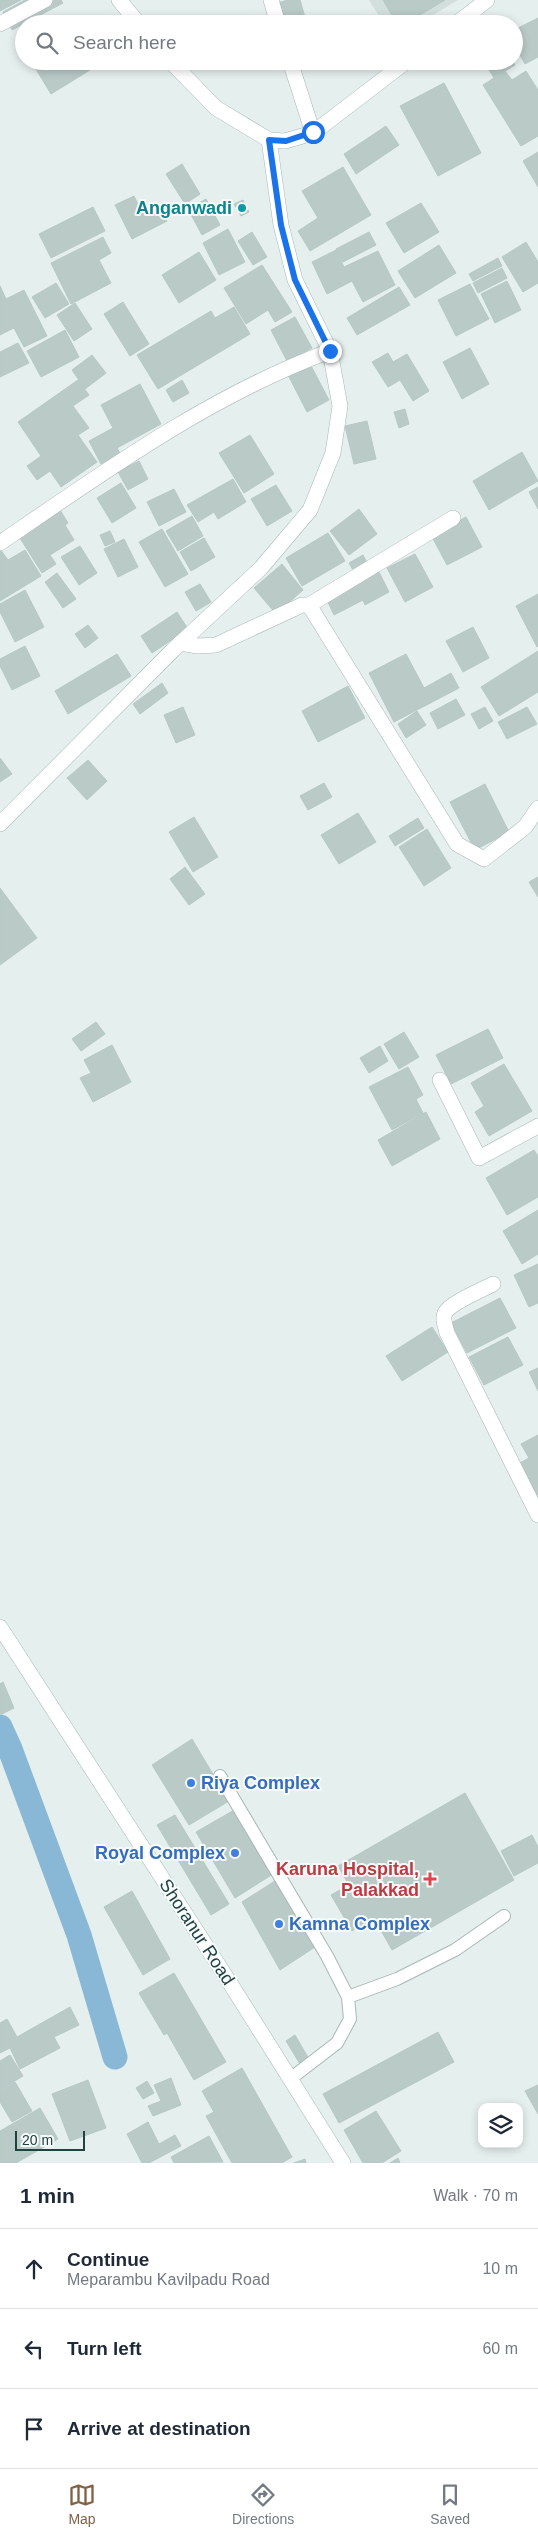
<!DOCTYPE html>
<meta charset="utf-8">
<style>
:root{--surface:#fff;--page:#f6f6f7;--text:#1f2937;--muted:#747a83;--line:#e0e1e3;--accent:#826245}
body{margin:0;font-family:Arial,sans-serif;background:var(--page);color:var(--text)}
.controls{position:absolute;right:15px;bottom:15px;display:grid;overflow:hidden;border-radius:10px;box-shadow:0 2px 8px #0003}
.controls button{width:45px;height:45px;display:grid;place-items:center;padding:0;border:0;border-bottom:1px solid var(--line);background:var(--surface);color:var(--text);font:25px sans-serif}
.scale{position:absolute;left:15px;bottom:12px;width:70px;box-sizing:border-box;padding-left:5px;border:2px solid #224242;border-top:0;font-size:14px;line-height:18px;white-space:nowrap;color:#224242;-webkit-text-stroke:4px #f6fbf9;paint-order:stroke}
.stop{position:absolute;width:15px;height:15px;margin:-11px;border:4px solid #1a73e8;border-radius:50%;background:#fff}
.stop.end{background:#1a73e8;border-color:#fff;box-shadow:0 1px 5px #0008}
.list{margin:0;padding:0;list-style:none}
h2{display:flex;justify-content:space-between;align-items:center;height:65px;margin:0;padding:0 20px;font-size:21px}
h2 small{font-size:16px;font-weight:400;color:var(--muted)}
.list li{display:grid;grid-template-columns:32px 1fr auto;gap:15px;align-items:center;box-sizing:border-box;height:80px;padding:0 20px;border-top:1px solid var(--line)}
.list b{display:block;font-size:19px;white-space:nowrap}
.list p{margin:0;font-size:16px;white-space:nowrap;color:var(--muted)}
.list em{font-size:16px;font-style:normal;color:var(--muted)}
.icon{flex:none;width:28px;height:28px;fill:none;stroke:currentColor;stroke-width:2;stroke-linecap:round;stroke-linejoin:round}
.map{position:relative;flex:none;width:538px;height:2163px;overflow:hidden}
.search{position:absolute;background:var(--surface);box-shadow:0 2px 8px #0003;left:15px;right:15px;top:15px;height:55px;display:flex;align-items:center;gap:12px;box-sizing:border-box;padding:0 18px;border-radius:28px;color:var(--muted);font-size:19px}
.sheet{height:305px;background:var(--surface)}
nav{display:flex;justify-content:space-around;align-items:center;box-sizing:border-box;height:70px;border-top:1px solid var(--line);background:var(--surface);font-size:14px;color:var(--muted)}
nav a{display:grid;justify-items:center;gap:2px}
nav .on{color:var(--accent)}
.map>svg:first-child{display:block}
.built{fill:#d2dfdd}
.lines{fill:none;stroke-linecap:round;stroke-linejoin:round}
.canal{stroke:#89b8d7;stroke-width:25}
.building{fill:#b9cac7;stroke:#b6c9c6}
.lane-casing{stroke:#a7b8b6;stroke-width:14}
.street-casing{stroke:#a7b8b6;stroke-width:16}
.secondary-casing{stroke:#a2bbb9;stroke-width:16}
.lane{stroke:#fff;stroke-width:12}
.street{stroke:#fff;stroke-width:15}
.secondary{stroke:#fff;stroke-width:15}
.route{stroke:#1a73e8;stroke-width:6}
.culture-dot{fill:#0f9aa8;stroke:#f6fbf9;stroke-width:2}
.shop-dot{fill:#3f7fe0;stroke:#f6fbf9;stroke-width:2}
.health-dot{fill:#e0444e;stroke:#f6fbf9;stroke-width:2}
.labels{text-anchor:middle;stroke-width:4;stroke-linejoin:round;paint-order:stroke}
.culture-label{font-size:18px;font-weight:bold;fill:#0d838f;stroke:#f6fbf9;text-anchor:end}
.shop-label{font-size:18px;font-weight:bold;fill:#366cbe;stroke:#f6fbf9;text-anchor:start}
.health-label{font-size:18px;font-weight:bold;fill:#be3a42;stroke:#f6fbf9;text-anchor:end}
.street-label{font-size:18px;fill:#224242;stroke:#f6fbf9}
</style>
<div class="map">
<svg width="538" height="2163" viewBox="0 0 538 2163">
<rect width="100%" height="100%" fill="#e5efed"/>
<path class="built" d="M369,0H458L418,24H384Z"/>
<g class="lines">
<path class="canal" d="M0,1727L10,1749L79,1935L115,2057"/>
</g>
<path class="building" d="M0,0H21L0,11Z
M25,0H61L63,3L12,30L3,12Z
M288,0H300L307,24H283L277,3Z
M383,0H445L405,24H397Z
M58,18L62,24H49Z
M538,18V57L525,64L514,44V30Z
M31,61H85L90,70L51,94Z
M492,61H512L515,65L505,71L512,80L526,71L538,90V136L521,146L483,85L494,78L486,65Z
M444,83L481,153L438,176L400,106Z
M386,126L399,145L356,174L344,154Z
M538,152V187L523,161Z
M182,164L200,194L185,204L166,174Z
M343,167L371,215L310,251L298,231L318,218L302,191Z
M134,196L142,213L158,204L167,221L132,239L115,205Z
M206,199L220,225L202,235L188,209Z
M243,200L249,212L241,216L234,204Z
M421,203L439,232L404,253L386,223Z
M93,207L105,231L51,258L39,234Z
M228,229L245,262L219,275L203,243Z
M252,232L267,257L253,265L238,241Z
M369,232L376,245L343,262L336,249Z
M103,237L111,253L99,260L111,283L71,304L51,263Z
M526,242L538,262V283L523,292L502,257Z
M439,245L456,273L415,298L398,271Z
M336,250L344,267L378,251L395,285L363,302L352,281L327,294L312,262Z
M199,252L216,280L179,303L162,275Z
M498,258L502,266L473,281L469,274Z
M262,265L292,312L275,322L268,310L246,324L224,288Z
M502,268L507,278L478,293L473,283Z
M507,281L521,310L495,323L481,294Z
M56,283L69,304L45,318L32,297Z
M470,284L489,319L456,336L438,300Z
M0,286L6,299L24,290L47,336L24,347L14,328L0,335Z
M399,287L410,305L357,335L347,318Z
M123,302L149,344L130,356L104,314Z
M75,303L92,329L74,341L57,315Z
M234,307L250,334L158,389L137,355L211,311L215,318Z
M295,317L312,348L287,361L271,330Z
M65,330L79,357L41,377L27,351Z
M18,343L29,363L0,377V352Z
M470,348L489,384L462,399L443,362Z
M388,353L393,362L407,354L429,391L413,401L400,380L388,387L372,362Z
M92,355L106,373L85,389L72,370Z
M309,362L329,400L307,412L287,373Z
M78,380L89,395L73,406L89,428L78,435L97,462L61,487L50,471L37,480L27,466L41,456L18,422Z
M182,380L189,393L173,402L166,390Z
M140,384L161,424L117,448L120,453L101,464L89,441L113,428L101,405Z
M405,409L409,424L399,428L394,412Z
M367,421L376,459L354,464L345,426Z
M250,435L274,474L244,493L219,453Z
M522,452L538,481L489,510L473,481Z
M139,461L148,479L128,490L118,472Z
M233,479L246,502L218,519L214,512L198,522L187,505Z
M121,483L136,508L112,523L97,498Z
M276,485L292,511L267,526L251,499Z
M538,487V509L529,492Z
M174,489L186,512L159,526L147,502Z
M359,509L377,534L349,555L330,531Z
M60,510L68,523L65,525L74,540L50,555L56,564L42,573L18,535Z
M192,516L203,536L178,551L166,531Z
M466,517L482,547L447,565L431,535Z
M162,529L188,574L165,587L139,542Z
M110,531L115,542L105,546L100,535Z
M328,533L345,561L302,586L286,558Z
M204,538L215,557L191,571L180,552Z
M124,539L138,567L118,577L104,549Z
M80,546L97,573L79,585L61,557Z
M0,549L8,560L25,550L41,576L0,601Z
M415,554L433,587L405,602L387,568Z
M363,555L368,565L354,572L349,563Z
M282,564L303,590L276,614L254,588Z
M379,572L389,592L365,605L363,600L334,615L326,598Z
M57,573L76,599L63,608L45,582Z
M200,584L211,602L196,611L185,592Z
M25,590L44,627L15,642L0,612V604Z
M538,594V646L537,647L516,606Z
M177,612L188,629L152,653L141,636Z
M88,625L98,638L85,648L75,634Z
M473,627L489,658L463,672L446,641Z
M25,646L40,676L12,690L0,666V659Z
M538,651V692L499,716L481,687Z
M117,654L131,676L68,714L55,691Z
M406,654L424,688L451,673L459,688L394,722L369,673Z
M162,683L168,693L140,714L133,704Z
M348,686L365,718L318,742L302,711Z
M456,699L465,715L438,729L430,713Z
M183,707L195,735L176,743L164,715Z
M485,707L493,721L479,729L471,714Z
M527,707L537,724L507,739L498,722Z
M417,711L426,725L406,738L398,724Z
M0,758L12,774L0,782Z
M88,760L107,781L87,800L67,778Z
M324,783L332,797L308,810L300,796Z
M485,784L509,832L475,850L450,802Z
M358,813L376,842L339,864L321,835Z
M194,817L218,857L193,872L169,832Z
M418,818L424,828L395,846L389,836Z
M427,829L451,868L424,886L399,847Z
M185,867L205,894L189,905L170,879Z
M538,877V897L529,882Z
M0,888L37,938L0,965Z
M96,1022L105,1034L81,1051L72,1039Z
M488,1029L503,1058L451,1084L436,1055Z
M404,1032L419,1057L399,1069L384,1044Z
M112,1045L131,1082L93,1102L80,1078L91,1073L84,1060Z
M380,1046L388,1061L369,1073L360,1058Z
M504,1064L532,1111L489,1136L475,1112L484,1106L471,1083Z
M408,1067L423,1095L416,1099L423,1113L392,1130L369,1087Z
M426,1112L440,1139L392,1166L378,1140Z
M534,1150L538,1156V1197L507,1215L486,1178Z
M538,1210V1254L522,1264L503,1231Z
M538,1264V1303L529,1307L514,1275Z
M500,1298L516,1328L467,1353L451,1323Z
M432,1327L448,1352L402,1381L386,1356Z
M508,1337L523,1365L484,1385L469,1357Z
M538,1368V1391L529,1372Z
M538,1435V1506L516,1465L529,1458L521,1444Z
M3,1682L14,1708L0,1715V1684Z
M192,1739L229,1801L189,1825L152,1765Z
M465,1793L514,1880L392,1950L374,1918L352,1931L331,1895L349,1885L338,1866Z
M236,1809L273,1874L235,1898L196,1832Z
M175,1815L229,1904L211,1915L157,1825Z
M532,1835L538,1847V1863L514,1876L501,1851Z
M278,1879L318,1945L280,1970L242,1902Z
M132,1891L170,1959L143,1975L104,1907Z
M174,1973L226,2062L194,2080L167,2033L164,2035L139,1993Z
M70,2007L79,2025L54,2037L60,2048L20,2069L10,2048L0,2053V2023L7,2019L17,2037Z
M438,2032L454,2062L339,2123L323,2094Z
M295,2035L309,2059L300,2064L286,2041Z
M10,2055L23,2076L0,2090V2061Z
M242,2068L292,2157L282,2163H232L206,2116L214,2112L202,2091Z
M171,2078L181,2105L153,2116L148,2106L161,2101L154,2085Z
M88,2080L106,2128L70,2141L52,2094Z
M147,2081L154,2093L143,2099L136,2088Z
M15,2082L32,2111L12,2122L0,2102V2091Z
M538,2085V2114L525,2091Z
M40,2108L58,2139L16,2163H0V2131Z
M376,2111L401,2151L382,2163H363L344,2130Z
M148,2122L159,2144L175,2135L181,2146L149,2163H142L127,2134Z
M209,2136L223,2162L174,2163L171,2157Z
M398,2158L400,2163H390Z
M305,2159L306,2163H294Z"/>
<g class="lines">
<g class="lane-casing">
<path id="lane" d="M220,1776L327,1956L348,1997L350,2019L337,2043L290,2079
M348,1997L397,1979L455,1950L504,1916"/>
</g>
<g class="street-casing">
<path id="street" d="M271,0L278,24
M0,24L45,0
M290,61L313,133
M0,543C105,471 211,395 330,351
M309,605L453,518
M180,643L198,646L216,645L302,605H309L457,844L484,859L525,827L538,808
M440,1080L479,1158L538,1126
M493,1284C482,1290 450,1303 445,1313C442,1319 446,1328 447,1333L538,1515"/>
</g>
<g class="secondary-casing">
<path id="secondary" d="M119,0L139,24
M456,24L487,0
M170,61L216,108L269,140L285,141L313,133L407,61
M0,824L173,650L261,568L310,510L333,453L340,406L330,351L295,280L281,225L269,140
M0,1627L230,1983L343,2163"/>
</g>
<use href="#lane" class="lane"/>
<use href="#street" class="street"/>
<use href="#secondary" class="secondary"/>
</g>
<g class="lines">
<path class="route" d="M313,132L286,141L269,140L281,225L295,280L330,351"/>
</g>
<circle class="culture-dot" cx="242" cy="208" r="5"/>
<g class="shop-dot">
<circle cx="191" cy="1783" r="5"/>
<circle cx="235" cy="1853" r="5"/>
<circle cx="279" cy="1924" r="5"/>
</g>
<path class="health-dot" d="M427.5 1871.5h5v5h5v5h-5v5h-5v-5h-5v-5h5z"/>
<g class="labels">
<g class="culture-label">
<text x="232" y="214">Anganwadi</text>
</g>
<g class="shop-label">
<text x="201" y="1789">Riya Complex</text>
<text x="225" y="1859" text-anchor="end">Royal Complex</text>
<text x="289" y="1930">Kamna Complex</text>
</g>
<g class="health-label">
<text x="419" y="1875">Karuna Hospital,<tspan x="419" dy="21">Palakkad</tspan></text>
</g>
<g class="street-label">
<text transform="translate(197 1932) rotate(57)" y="6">Shoranur Road</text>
</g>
</g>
</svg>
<div class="controls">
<button><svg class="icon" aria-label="layers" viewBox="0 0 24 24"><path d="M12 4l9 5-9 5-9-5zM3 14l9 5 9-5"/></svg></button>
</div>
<div class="scale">20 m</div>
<div class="stop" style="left:313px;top:132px"></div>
<div class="stop end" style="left:330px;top:351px"></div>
<div class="search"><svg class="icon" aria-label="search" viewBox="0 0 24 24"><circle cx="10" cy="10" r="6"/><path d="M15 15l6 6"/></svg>Search here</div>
</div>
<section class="sheet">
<h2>1 min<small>Walk · 70 m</small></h2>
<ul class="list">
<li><svg class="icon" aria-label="ahead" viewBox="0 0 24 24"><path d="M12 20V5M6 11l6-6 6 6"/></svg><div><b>Continue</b><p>Meparambu Kavilpadu Road</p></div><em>10 m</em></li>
<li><svg class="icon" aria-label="left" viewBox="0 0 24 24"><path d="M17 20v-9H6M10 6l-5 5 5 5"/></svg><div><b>Turn left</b></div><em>60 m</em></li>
<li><svg class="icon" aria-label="arrive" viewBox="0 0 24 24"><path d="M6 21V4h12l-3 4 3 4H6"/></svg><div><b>Arrive at destination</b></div></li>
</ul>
</section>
<nav>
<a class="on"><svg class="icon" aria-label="map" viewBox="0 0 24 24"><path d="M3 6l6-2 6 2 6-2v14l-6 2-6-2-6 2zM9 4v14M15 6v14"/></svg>Map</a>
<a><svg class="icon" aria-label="directions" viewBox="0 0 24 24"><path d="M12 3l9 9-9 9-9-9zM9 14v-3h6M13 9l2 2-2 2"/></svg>Directions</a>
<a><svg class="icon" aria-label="saved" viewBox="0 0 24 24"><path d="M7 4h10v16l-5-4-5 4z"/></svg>Saved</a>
</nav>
